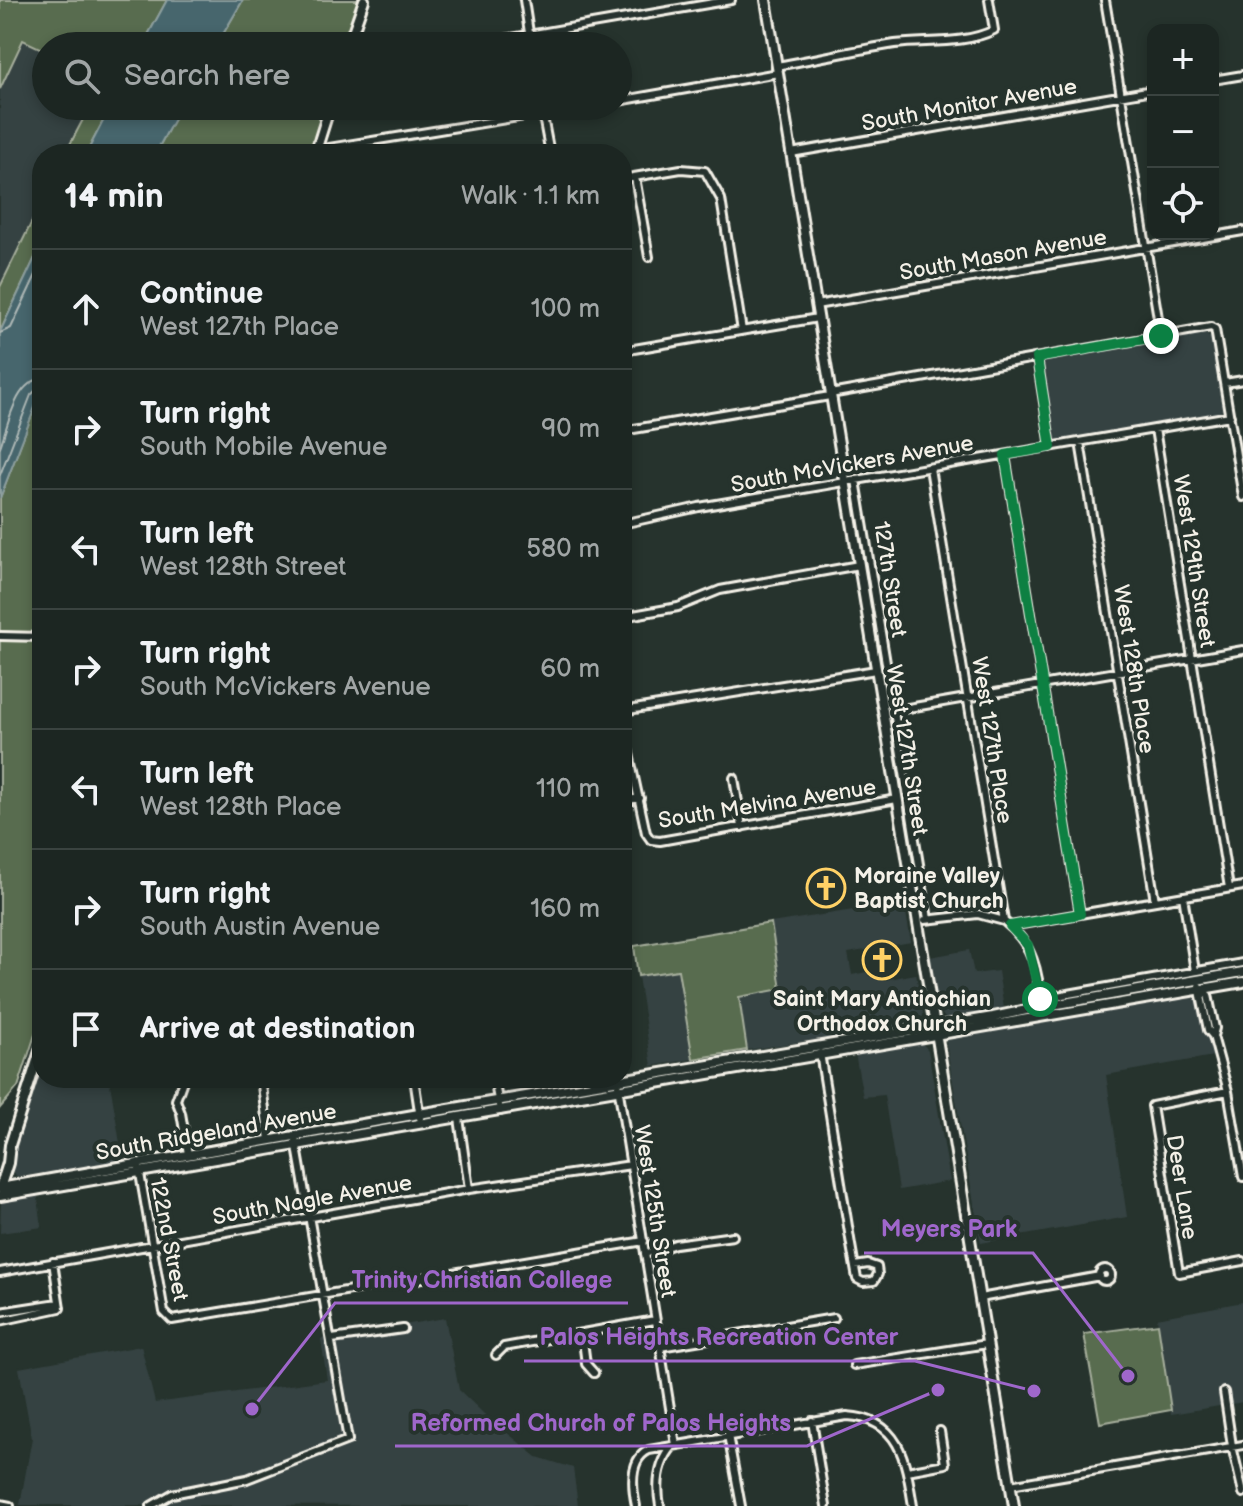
<!DOCTYPE html>
<meta charset="utf-8">
<style>
:root{--surface:#1c2622;--page:#252e2a;--text:#f1f3f6;--muted:#a0a5a5;--line:#3a4340}
body{margin:0;font-family:"Balsamiq Sans",sans-serif;background:var(--page);color:var(--text)}
.controls{position:absolute;right:24px;top:24px;display:grid;overflow:hidden;border-radius:16px;box-shadow:0 4px 12px #0003}
.controls button{width:72px;height:72px;display:grid;place-items:center;padding:0;border:0;border-bottom:2px solid var(--line);background:var(--surface);color:var(--text);font:40px sans-serif}
.stop{position:absolute;width:24px;height:24px;margin:-18px;border:6px solid #0b8043;border-radius:50%;background:#fff}
.stop.end{background:#0b8043;border-color:#fff;box-shadow:0 2px 8px #0008}
.list{margin:0;padding:0;list-style:none}
h2{display:flex;justify-content:space-between;align-items:center;height:104px;margin:0;padding:0 32px;font-size:34px}
h2 small{font-size:26px;font-weight:400;color:var(--muted)}
.list li{display:grid;grid-template-columns:52px 1fr auto;gap:24px;align-items:center;box-sizing:border-box;height:120px;padding:0 32px;border-top:2px solid var(--line)}
.list b{display:block;font-size:30px;white-space:nowrap}
.list p{margin:0;font-size:26px;white-space:nowrap;color:var(--muted)}
.list em{font-size:26px;font-style:normal;color:var(--muted)}
.icon{flex:none;width:44px;height:44px;fill:none;stroke:currentColor;stroke-width:2;stroke-linecap:round;stroke-linejoin:round}
.map{position:relative;flex:none;width:1243px;height:1506px;overflow:hidden}
.search{position:absolute;background:var(--surface);box-shadow:0 4px 12px #0003;left:32px;top:32px;width:600px;height:88px;display:flex;align-items:center;gap:20px;box-sizing:border-box;padding:0 28px;border-radius:44px;color:var(--muted);font-size:30px}
.panel{position:absolute;background:var(--surface);box-shadow:0 4px 12px #0003;left:32px;top:144px;width:600px;height:944px;border-radius:32px}
.map>svg:first-child{display:block}
.built{fill:#364343}
.green{fill:#596c4f;stroke:#a6ae9c;stroke-width:2}
.water{fill:#47666d;stroke:#8c9e9e;stroke-width:2}
.lines{fill:none;stroke-linecap:round;stroke-linejoin:round}
.shore{stroke:#afb9b7;stroke-width:2}
.minor-casing{stroke:#f4f1e8;stroke-width:12}
.major-casing{stroke:#f4f1e8;stroke-width:14}
.minor{stroke:#26332d;stroke-width:6}
.major{stroke:#26332d;stroke-width:8}
.route{stroke:#0b8043;stroke-width:10}
.labels{text-anchor:middle;stroke-width:8;stroke-linejoin:round;paint-order:stroke}
.street-label{font-size:22px;fill:#f4f1e8;stroke:#26332d}
.poi-label{font-size:22px;font-weight:bold;fill:#f4f1e8;stroke:#26332d;text-anchor:start}
.leader{fill:none;stroke:#9f67cb;stroke-width:3}
.callout-dot{fill:#9f67cb;stroke:#26332d;stroke-width:3}
.callout-label{font-size:24px;text-anchor:middle;font-weight:bold;fill:#9f67cb;stroke:#26332d;stroke-width:8;stroke-linejoin:round;paint-order:stroke}
</style>
<div class="map">
<svg width="1243" height="1506" viewBox="0 0 1243 1506">
<rect width="100%" height="100%" fill="#26332d"/>
<filter id="ink" filterUnits="userSpaceOnUse"><feTurbulence type="fractalNoise" baseFrequency=".0125" numOctaves="2"/><feDisplacementMap in="SourceGraphic" scale="16" xChannelSelector="R" yChannelSelector="G"/><feConvolveMatrix kernelMatrix="1 2 1 2 8 2 1 2 1" color-interpolation-filters="sRGB"/></filter>
<g filter="url(#ink)">
<path class="built" d="M23,40L46,51V106H90L65,154H42V201L0,287V89Z
M1205,334L1211,338L1222,410L1220,413L1055,441L1042,362Z
M904,902L911,942L848,953L852,975L867,972L869,976L884,980L916,974L923,1014L922,1020L915,1025L747,1050L738,997L781,989L771,923Z
M969,950L974,974L998,971L1004,1009L945,1018L939,1010L930,957Z
M678,969L693,1059L652,1066L638,976Z
M1198,993L1213,1056L1106,1075L1127,1217L981,1243L945,1037Z
M916,1042H921L928,1050L950,1181L899,1190L884,1095L863,1097L855,1053Z
M42,1064V1078H109L123,1161L17,1177L12,1169V1162Z
M37,1192L42,1227L0,1233L1,1204L7,1198Z
M1243,1302V1402L1171,1414L1157,1318Z
M445,1318L459,1390L484,1414L537,1457L573,1468L578,1506L20,1505L32,1438L19,1368L141,1346L155,1403L327,1380L321,1339Z"/>
<path class="green" d="M0,0H167L142,46H46V51L23,40L0,89Z
M243,0H359L343,46H216Z
M90,106H111L86,154H65Z
M181,106H324L312,149L274,154H155Z
M42,201V243L0,332V287Z
M42,389V634L0,631V498Z
M0,640L42,641V1013L18,1087L0,1108Z
M771,923L781,989L739,997L747,1050L693,1059L678,970L638,976L634,946Z
M1158,1324L1171,1410L1100,1423L1084,1334Z"/>
<path class="water" d="M167,0H243L216,46H142Z
M111,106H181L155,154H86Z
M42,243V389L0,498V332Z"/>
<g class="lines">
<path class="shore" d="M0,333L11,328L42,262
M0,447C8,426 15,381 42,379
M0,475L31,395L36,390L42,389"/>
<g class="minor-casing">
<path id="minor" d="M524,0L531,46
M1105,0L1161,336
M464,46L731,0
M777,66C816,59 856,50 895,44C927,40 964,45 994,30L989,0
M1213,80L1243,75
M618,101L778,73
M541,106L550,154
M317,150L586,106
M791,153L1153,90
M635,177L649,257
M622,179L681,169L705,171L721,199L742,331
M816,305L1243,231
M622,351L818,318
M1037,358L1051,447
M1225,383L1243,380
M830,394L1211,327L1215,329L1243,497
M1155,429L1229,888
M622,431L830,396
M1080,442L1155,901
M1005,455L1080,914
M930,468L1004,921C1033,944 1039,971 1041,1007
M856,480L928,919
M622,524L699,507L1230,416
M622,617L678,607L720,590L859,565
M0,636L42,637
M622,711L876,670
M891,711L1243,650
M622,721L646,833L651,840L660,841L897,799
M734,778L742,827
M622,801L640,798
M1183,896L1195,971
M925,920L978,914L1004,921
M1010,926L1243,886
M1199,986L1208,1030L1213,1036L1228,1091L1243,1177
M1200,990L1208,995L1215,1028L1213,1036
M1040,999L1243,963
M820,1053L851,1245L857,1279L863,1282L874,1281L878,1274L877,1267L868,1264L855,1266
M184,1078L176,1100L181,1113L188,1154
M261,1078L269,1140
M414,1078L420,1118
M494,1078L500,1111
M618,1086L676,1445
M1228,1091L1152,1106L1179,1273L1243,1261
M459,1118L469,1189
M138,1162L164,1312L172,1320L644,1241
M645,1254L675,1244L733,1236
M1099 1275a6 6 0 1 1 12 0a6 6 0 1 1-12 0Z
M0,1272L469,1189L631,1165
M980,1298L1100,1276
M0,1312L58,1303
M0,1321L60,1308L53,1262
M582,1333L586,1364L594,1373
M332,1339L403,1329
M660,1347L834,1318
M496,1355L504,1347L655,1320
M854,1365L987,1344
M1224,1392L1232,1446L1243,1493
M812,1421L826,1506
M728,1435L741,1506
M907,1471L945,1464L940,1431
M1010,1485L1243,1445
M0,1504L10,1506
M151,1506L172,1494L247,1479L348,1440L296,1141
M636,1506C632,1487 629,1459 649,1450L847,1416C901,1419 906,1462 913,1506
M660,1506C656,1484 658,1463 673,1446"/>
</g>
<g class="major-casing">
<path id="major" d="M766,0L1014,1506
M348,46L364,0
M315,154L330,106
M0,1188L419,1114L993,1017L1041,1007L1243,972
M0,1188L8,1163L10,1145L42,1045
M0,1196L1243,982"/>
</g>
<use href="#minor" class="minor"/>
<use href="#major" class="major"/>
</g>
</g>
<g class="lines" filter="url(#ink)">
<path class="route" d="M1040,999L1028,945L1010,926L1080,914L1005,455L1051,447L1037,358L1161,336"/>
</g>
<defs>
<g id="church-ring" transform="scale(2)"><circle r="9.5" fill="#26332d" stroke="#ffd166" stroke-width="1.5"/><path d="M-1.2-6h2.4v3.5h3.3v2.4h-3.3V6h-2.4V-.1h-3.3v-2.4h3.3Z" fill="#ffd166"/></g>
</defs>
<g fill-rule="evenodd">
<use href="#church-ring" x="826" y="888"/>
<use href="#church-ring" x="882" y="960"/>
</g>
<g class="labels">
<g class="street-label">
<text transform="translate(969 104) rotate(-10)" y="8">South Monitor Avenue</text>
<text transform="translate(1003 254) rotate(-10)" y="8">South Mason Avenue</text>
<text transform="translate(852 463) rotate(-10)" y="8">South McVickers Avenue</text>
<text transform="translate(1195 561) rotate(81)" y="8">West 129th Street</text>
<text transform="translate(891 579) rotate(81)" y="8">127th Street</text>
<text transform="translate(1135 669) rotate(81)" y="8">West 128th Place</text>
<text transform="translate(993 740) rotate(81)" y="8">West 127th Place</text>
<text transform="translate(908 750) rotate(81)" y="8">West 127th Street</text>
<text transform="translate(767 803) rotate(-9)" y="8">South Melvina Avenue</text>
<text transform="translate(216 1131) rotate(-10)" y="8">South Ridgeland Avenue</text>
<text transform="translate(1183 1187) rotate(81)" y="8">Deer Lane</text>
<text transform="translate(312 1199) rotate(-10)" y="8">South Nagle Avenue</text>
<text transform="translate(656 1211) rotate(81)" y="8">West 125th Street</text>
<text transform="translate(170 1239) rotate(79)" y="8">122nd Street</text>
</g>
<g class="poi-label">
<text x="854" y="883">Moraine Valley<tspan x="854" dy="25">Baptist Church</tspan></text>
<text x="882" y="1006" text-anchor="middle">Saint Mary Antiochian<tspan x="882" dy="25">Orthodox Church</tspan></text>
</g>
</g>
<path class="leader" d="M1128 1376L1033 1253H864M252 1409L335 1303H628M1034 1391L915 1361H524M938 1390L807 1446H395"/>
<g class="callout-dot">
<circle cx="1128" cy="1376" r="8"/>
<circle cx="252" cy="1409" r="8"/>
<circle cx="1034" cy="1391" r="8"/>
<circle cx="938" cy="1390" r="8"/>
</g>
<g class="callout-label">
<text x="949" y="1237">Meyers Park</text>
<text x="482" y="1288">Trinity Christian College</text>
<text x="719" y="1345">Palos Heights Recreation Center</text>
<text x="601" y="1431">Reformed Church of Palos Heights</text>
</g>
</svg>
<div class="controls">
<button>+</button>
<button>−</button>
<button><svg class="icon" aria-label="locate" viewBox="0 0 24 24"><circle cx="12" cy="12" r="6"/><path d="M12 2v4M12 18v4M2 12h4M18 12h4"/></svg></button>
</div>
<div class="stop" style="left:1040px;top:999px"></div>
<div class="stop end" style="left:1161px;top:336px"></div>
<div class="search"><svg class="icon" aria-label="search" viewBox="0 0 24 24"><circle cx="10" cy="10" r="6"/><path d="M15 15l6 6"/></svg>Search here</div>
<section class="panel">
<h2>14 min<small>Walk · 1.1 km</small></h2>
<ul class="list">
<li><svg class="icon" aria-label="ahead" viewBox="0 0 24 24"><path d="M12 20V5M6 11l6-6 6 6"/></svg><div><b>Continue</b><p>West 127th Place</p></div><em>100 m</em></li>
<li><svg class="icon" aria-label="right" viewBox="0 0 24 24"><path d="M7 20v-9h11M14 6l5 5-5 5"/></svg><div><b>Turn right</b><p>South Mobile Avenue</p></div><em>90 m</em></li>
<li><svg class="icon" aria-label="left" viewBox="0 0 24 24"><path d="M17 20v-9H6M10 6l-5 5 5 5"/></svg><div><b>Turn left</b><p>West 128th Street</p></div><em>580 m</em></li>
<li><svg class="icon" aria-label="right" viewBox="0 0 24 24"><path d="M7 20v-9h11M14 6l5 5-5 5"/></svg><div><b>Turn right</b><p>South McVickers Avenue</p></div><em>60 m</em></li>
<li><svg class="icon" aria-label="left" viewBox="0 0 24 24"><path d="M17 20v-9H6M10 6l-5 5 5 5"/></svg><div><b>Turn left</b><p>West 128th Place</p></div><em>110 m</em></li>
<li><svg class="icon" aria-label="right" viewBox="0 0 24 24"><path d="M7 20v-9h11M14 6l5 5-5 5"/></svg><div><b>Turn right</b><p>South Austin Avenue</p></div><em>160 m</em></li>
<li><svg class="icon" aria-label="arrive" viewBox="0 0 24 24"><path d="M6 21V4h12l-3 4 3 4H6"/></svg><div><b>Arrive at destination</b></div></li>
</ul>
</section>
</div>
